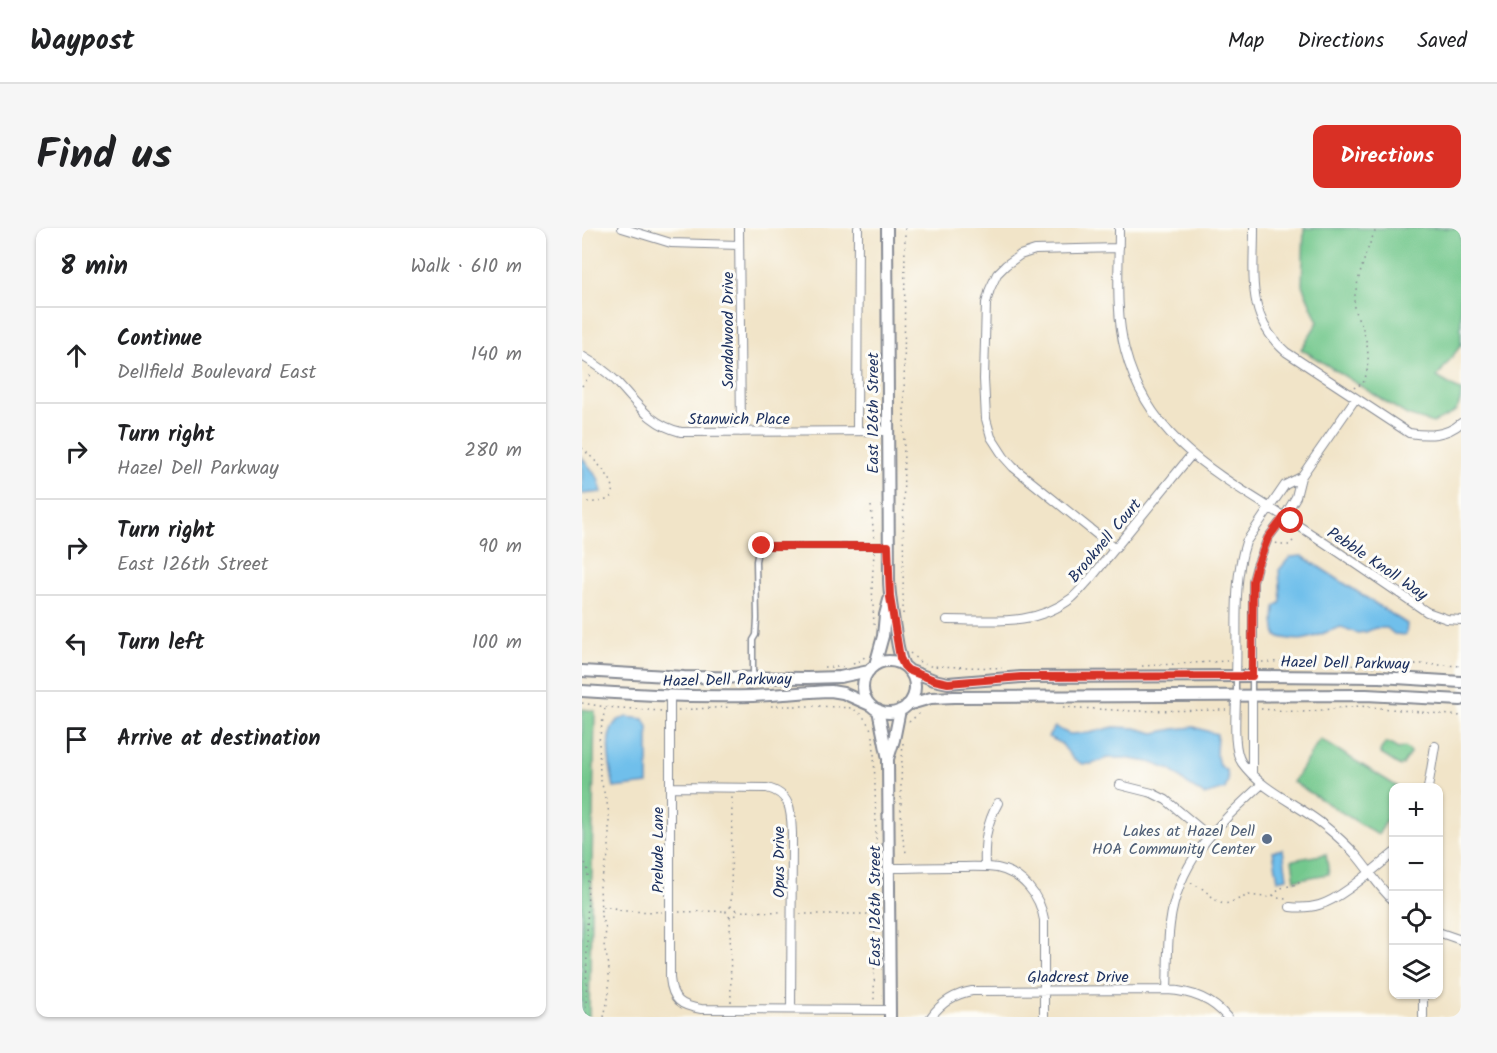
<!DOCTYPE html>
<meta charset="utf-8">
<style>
:root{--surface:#fff;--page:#f6f6f6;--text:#202124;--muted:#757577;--line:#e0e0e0;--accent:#d93025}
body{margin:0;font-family:Kalam,sans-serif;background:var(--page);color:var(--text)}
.controls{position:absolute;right:18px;bottom:18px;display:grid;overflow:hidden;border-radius:12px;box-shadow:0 2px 4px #0004}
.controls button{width:54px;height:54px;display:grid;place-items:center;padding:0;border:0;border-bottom:2px solid var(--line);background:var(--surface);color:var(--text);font:30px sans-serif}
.stop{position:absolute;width:18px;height:18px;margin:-14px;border:4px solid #d93025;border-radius:50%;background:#fff}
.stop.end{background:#d93025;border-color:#fff;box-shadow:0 2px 6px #0008}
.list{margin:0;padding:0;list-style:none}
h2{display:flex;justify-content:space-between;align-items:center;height:78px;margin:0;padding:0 24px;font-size:26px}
h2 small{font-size:20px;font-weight:400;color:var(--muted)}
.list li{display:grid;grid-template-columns:39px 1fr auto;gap:18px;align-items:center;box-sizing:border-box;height:96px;padding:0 24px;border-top:2px solid var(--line)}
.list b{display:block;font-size:22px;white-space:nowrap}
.list p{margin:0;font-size:20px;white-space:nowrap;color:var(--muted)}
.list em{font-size:20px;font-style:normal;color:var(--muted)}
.icon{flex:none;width:33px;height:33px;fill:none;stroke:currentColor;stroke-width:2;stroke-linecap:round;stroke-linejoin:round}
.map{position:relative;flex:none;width:879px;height:789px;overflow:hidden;border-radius:12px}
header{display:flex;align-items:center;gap:36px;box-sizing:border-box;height:84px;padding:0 30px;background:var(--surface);border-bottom:2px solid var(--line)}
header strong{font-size:28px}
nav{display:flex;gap:33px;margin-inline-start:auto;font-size:21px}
.intro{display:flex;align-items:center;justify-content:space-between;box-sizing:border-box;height:144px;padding:0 36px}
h1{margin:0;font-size:42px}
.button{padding:15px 27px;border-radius:12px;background:var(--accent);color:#fff;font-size:21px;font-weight:700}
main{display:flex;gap:36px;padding:0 36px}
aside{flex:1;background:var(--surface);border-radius:12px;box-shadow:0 2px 4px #0004}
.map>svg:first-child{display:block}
.green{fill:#73c88d;stroke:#477c76;stroke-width:1.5}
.water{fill:#70bfeb;stroke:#4677a4;stroke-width:1.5}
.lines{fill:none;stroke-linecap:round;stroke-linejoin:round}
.lane-casing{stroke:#868a93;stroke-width:7}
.street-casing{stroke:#868a93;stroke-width:10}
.secondary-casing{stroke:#868a93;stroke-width:14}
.path{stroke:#868a93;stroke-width:1.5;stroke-dasharray:1.5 4.5;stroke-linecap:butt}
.lane{stroke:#fff;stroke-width:4}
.street{stroke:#fff;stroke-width:8}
.secondary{stroke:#fff;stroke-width:10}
.route{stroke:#d93025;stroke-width:8}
.service-dot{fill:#5c6f8a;stroke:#fdfcf7;stroke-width:2}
.labels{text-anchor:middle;stroke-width:6;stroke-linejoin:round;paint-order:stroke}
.street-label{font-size:16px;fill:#1b2f5e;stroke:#fdfcf7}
.service-label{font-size:16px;fill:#4e5e75;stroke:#fdfcf7;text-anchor:end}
</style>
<header>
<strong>Waypost</strong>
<nav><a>Map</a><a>Directions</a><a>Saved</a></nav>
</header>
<div class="intro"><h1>Find us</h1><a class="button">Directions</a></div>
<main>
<aside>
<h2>8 min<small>Walk · 610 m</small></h2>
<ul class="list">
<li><svg class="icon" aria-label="ahead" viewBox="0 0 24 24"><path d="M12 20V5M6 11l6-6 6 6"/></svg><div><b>Continue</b><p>Dellfield Boulevard East</p></div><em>140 m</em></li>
<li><svg class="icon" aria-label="right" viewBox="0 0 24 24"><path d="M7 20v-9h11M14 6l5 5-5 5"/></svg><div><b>Turn right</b><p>Hazel Dell Parkway</p></div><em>280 m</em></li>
<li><svg class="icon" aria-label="right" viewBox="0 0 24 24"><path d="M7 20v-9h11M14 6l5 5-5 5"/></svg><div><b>Turn right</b><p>East 126th Street</p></div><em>90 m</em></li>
<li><svg class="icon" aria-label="left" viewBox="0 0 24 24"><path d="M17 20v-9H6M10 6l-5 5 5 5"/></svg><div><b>Turn left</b></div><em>100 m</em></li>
<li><svg class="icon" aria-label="arrive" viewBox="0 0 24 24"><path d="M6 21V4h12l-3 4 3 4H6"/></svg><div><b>Arrive at destination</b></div></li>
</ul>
</aside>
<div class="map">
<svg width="879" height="789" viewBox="0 0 879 789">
<rect width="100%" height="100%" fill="#fdfcf7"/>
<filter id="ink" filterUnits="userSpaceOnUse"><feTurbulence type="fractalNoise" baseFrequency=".0167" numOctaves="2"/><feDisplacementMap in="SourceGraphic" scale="12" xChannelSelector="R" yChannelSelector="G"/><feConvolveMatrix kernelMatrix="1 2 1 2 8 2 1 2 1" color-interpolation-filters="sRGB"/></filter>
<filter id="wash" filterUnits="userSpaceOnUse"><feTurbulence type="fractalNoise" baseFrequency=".008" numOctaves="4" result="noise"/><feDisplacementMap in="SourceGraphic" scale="24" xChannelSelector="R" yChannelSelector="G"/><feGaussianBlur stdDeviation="1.35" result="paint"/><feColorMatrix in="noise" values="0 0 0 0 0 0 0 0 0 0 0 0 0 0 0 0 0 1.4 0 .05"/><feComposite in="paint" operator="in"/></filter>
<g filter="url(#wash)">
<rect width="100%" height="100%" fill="#f1e4c8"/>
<path class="green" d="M722,0H879V117L855,149L879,163C879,186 869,186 851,195L825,187L719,121L736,94L720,57Z
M0,481L13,483L7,789H0Z
M738,511L816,559L812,560L811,582L796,607L711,554Z
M803,515H806L816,521L823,519L828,523V525L821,537L818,538L799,526L798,523Z
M744,626L747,646L713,652L710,632Z"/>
<path class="water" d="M0,229L16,250L20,264L0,266Z
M720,328L825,396L824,407L812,406L805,400H793L784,404L775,405L759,399C730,408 726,417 694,408L692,393L693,379L699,374L697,342L708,329Z
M44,489L62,491L66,499V556L32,560C29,543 20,506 35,493C37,491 41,491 44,489Z
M473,499L487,506L507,505L532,499L553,500L572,505L592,501L612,499L635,506L634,525L637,537L645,543L646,553L643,561L622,567L605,556L589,542L567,534L541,530H525L510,536H500L491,531L479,515L466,509Z
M701,621L705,650L696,652L691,623Z"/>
</g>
<g filter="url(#ink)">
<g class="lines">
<g class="lane-casing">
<path id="lane" d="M171,447V412L174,407L175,391L174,333L176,323L180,318H305
M654,449V466
M670,467V450"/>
</g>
<g class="street-casing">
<path id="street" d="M40,0L89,15L157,17
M157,0L159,204
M537,0C537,39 533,84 543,122C566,212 637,247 709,293C755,322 800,354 845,384L865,391L879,392
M672,0C672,48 664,90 704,124L827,205C846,208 864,208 879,195
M0,128C12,135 24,143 34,153C55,175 68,197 99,204L305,203
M275,203L276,0
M533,321L431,239L422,229L409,209L404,191L402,151L404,75L408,61L415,46L424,37L438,27L453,22L537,20
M365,392C410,392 452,399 490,370C497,364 503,356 509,350L610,226
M671,448V353L675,338L686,310L702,289L714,269L719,249L774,170
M654,449C656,405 650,356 664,314L703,257L719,249
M88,467V750C90,772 99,778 119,781L308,782
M654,468C654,486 650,521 660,535C681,564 717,576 744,599C754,607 765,617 774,627C787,642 797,660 812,673
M670,545V468
M538,557L570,565L584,572L627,608
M88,559L185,560C210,566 209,585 210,606L209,781
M846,560L853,518
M403,639C402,615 404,596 416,575
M307,640C329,640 351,639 373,639C386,639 401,638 415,640C440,645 458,667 462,692V789
M708,679C718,680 727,680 737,677C759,671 793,640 812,625
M856,704L879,712
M585,762C586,740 585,718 588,696C596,632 635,598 680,556
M349,789C359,775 372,766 390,763L585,762C608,763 630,771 645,789
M841,789V766"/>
</g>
<g class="secondary-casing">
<path id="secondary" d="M305,0L307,351C307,366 310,380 312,395C315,410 315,424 322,438
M281 459a26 26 0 1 1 52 0a26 26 0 1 1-52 0Z
M293,437L301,408L303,387L307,372
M326,442L352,452L366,455L439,449L671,448L798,449L879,454
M0,443L102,449L225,450L258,449L287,443
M0,463C57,467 114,469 171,468C197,467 223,464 249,463L261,465L288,477
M325,477L349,470L372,469L784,467L879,472
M296,482L306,531L308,789
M306,531L312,512L318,482"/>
</g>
<path class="path" d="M0,158L9,145
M772,160L775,157H780C790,139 786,115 780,98C777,91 771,83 772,76C772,61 787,13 795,0
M0,220C9,229 47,262 24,272C17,275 8,274 0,274
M289,278L292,310
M694,315L698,317H708L713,310
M321,386L323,0
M292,397L290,358L292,324
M328,425L339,435L348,438L420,440
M680,434L731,433L777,438
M271,436L280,432L284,427
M560,438L645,433
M242,439H261
M785,439L839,436L879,438
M0,475L24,479L80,483
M189,478H237L269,480L275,483L283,491L290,503
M481,479L549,483L644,482
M679,481L721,484L778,478L879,488
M96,482L148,479
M327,494L339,484
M291,508L292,523L294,595V678L289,686L293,696L292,774
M321,515C319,544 318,573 320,601C320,610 323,617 324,625
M0,630L2,632L6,642L4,789
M609,655L621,661L635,673L641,676L647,675L667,667L683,669L690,668L699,660L715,656L719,651
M691,667L695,670L704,671
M20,679H29L40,683L80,684
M149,679L150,569
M144 684a5 5 0 1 1 10 0a5 5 0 1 1-10 0Z
M154,683L202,684
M97,684L144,683
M218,686H289
M148,689L149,774
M22,789L27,766V737L22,719L24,701L19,688L18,657L27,624V588L26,579L18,549L17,513L23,480"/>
<use href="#lane" class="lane"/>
<use href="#street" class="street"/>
<use href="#secondary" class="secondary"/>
</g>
</g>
<g class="lines" filter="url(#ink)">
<path class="route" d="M180,318H306L308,369L318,430L322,438L326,442L352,452L366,455L439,449L670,448L671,353L675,338L686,310L702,289L709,293"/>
</g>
<circle class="service-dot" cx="685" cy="611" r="6"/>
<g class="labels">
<g class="street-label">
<text transform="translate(145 102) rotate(-90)" y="6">Sandalwood Drive</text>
<text transform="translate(290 185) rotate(-90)" y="6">East 126th Street</text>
<text x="157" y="196">Stanwich Place</text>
<text transform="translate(522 312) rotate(-50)" y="6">Brooknell Court</text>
<text transform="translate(796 335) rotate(34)" y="6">Pebble Knoll Way</text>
<text transform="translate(763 434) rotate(1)" y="6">Hazel Dell Parkway</text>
<text transform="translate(145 451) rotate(-1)" y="6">Hazel Dell Parkway</text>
<text transform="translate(75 622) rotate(-90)" y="6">Prelude Lane</text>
<text transform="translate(196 634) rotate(-90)" y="6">Opus Drive</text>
<text transform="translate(292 678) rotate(-90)" y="6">East 126th Street</text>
<text x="496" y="754">Gladcrest Drive</text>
</g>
<g class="service-label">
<text x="673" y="608">Lakes at Hazel Dell<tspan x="673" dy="18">HOA Community Center</tspan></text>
</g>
</g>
</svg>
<div class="controls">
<button>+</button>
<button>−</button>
<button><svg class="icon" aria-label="locate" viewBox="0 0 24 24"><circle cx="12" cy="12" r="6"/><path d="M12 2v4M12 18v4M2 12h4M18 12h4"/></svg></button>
<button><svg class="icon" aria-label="layers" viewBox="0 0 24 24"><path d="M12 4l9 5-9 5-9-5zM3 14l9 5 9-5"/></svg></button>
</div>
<div class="stop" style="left:709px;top:293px"></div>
<div class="stop end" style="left:180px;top:318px"></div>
</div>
</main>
